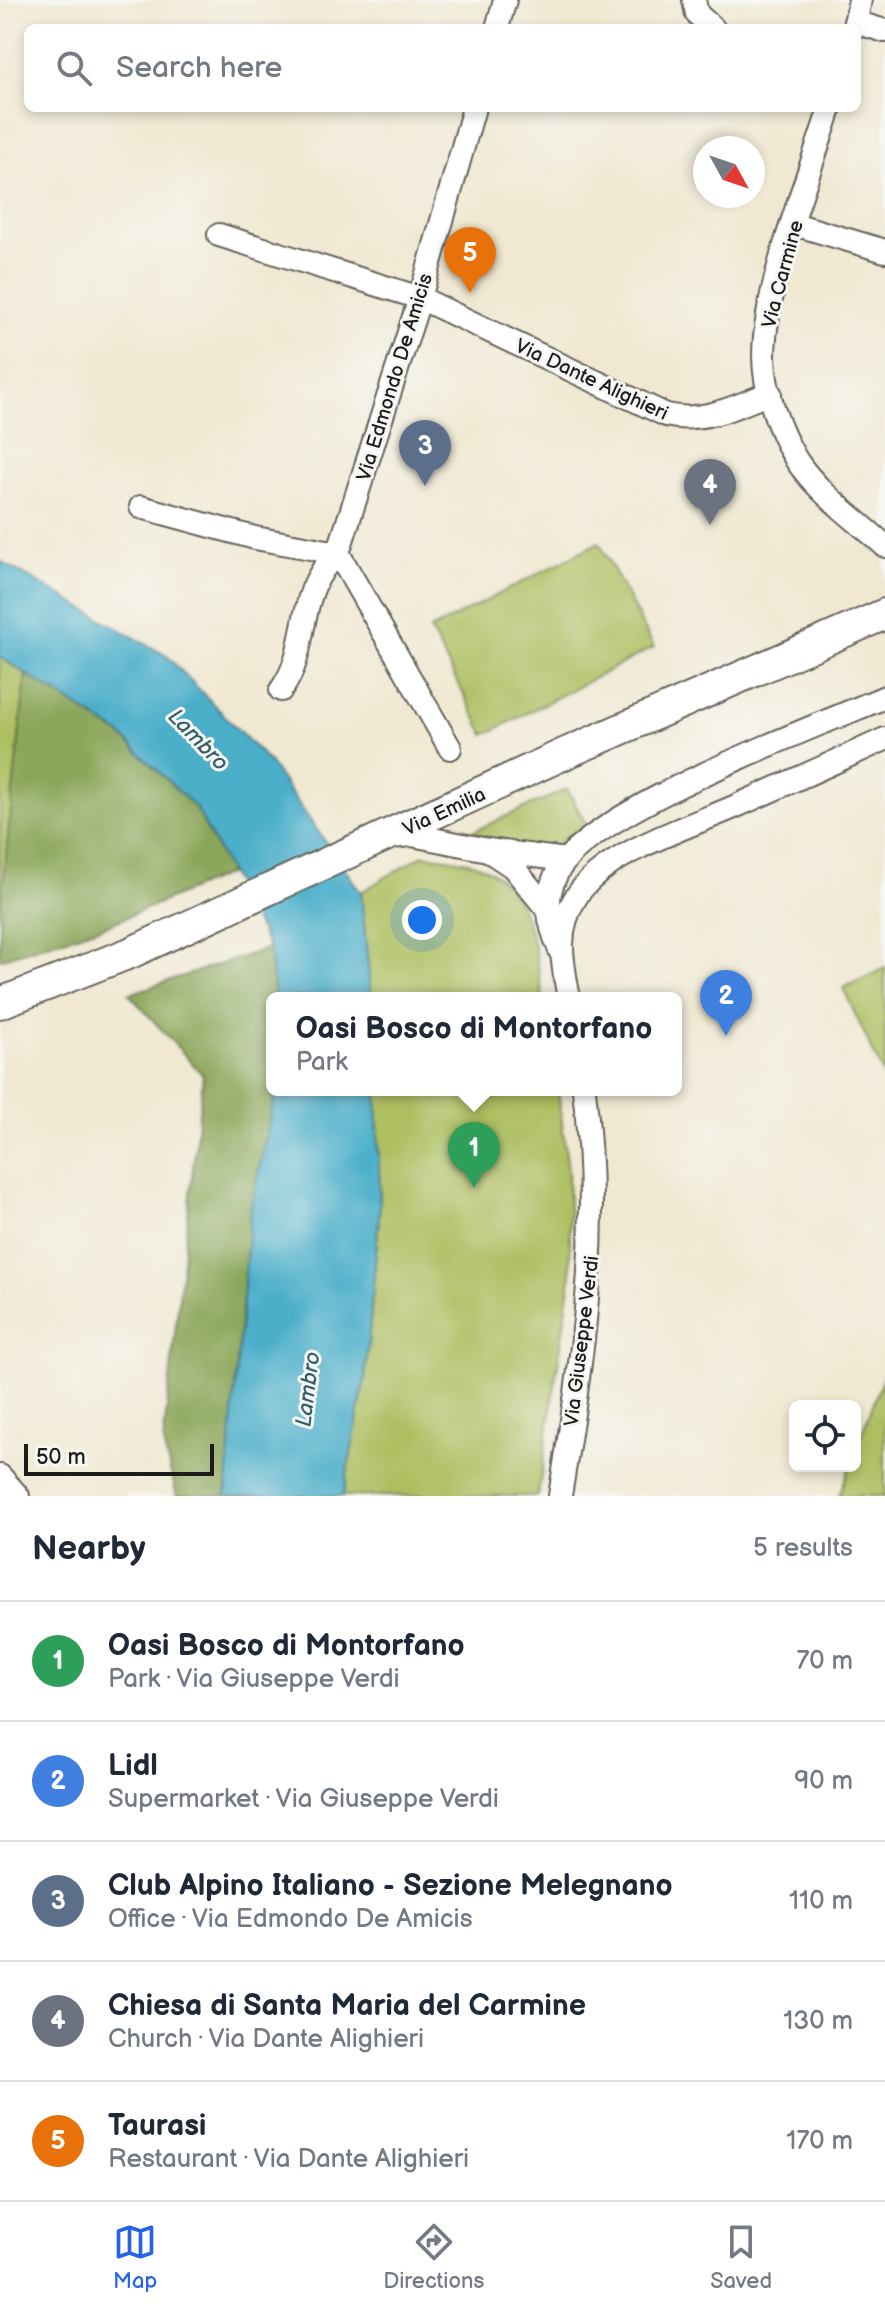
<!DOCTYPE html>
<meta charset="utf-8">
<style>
:root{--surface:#fff;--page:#f6f6f7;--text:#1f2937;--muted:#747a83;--line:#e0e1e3;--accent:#2563eb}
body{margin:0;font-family:"Balsamiq Sans",sans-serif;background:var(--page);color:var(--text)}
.controls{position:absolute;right:24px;bottom:24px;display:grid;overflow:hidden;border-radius:12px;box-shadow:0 4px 12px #0003}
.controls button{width:72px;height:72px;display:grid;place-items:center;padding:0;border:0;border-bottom:2px solid var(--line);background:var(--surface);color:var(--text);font:40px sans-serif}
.compass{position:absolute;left:693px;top:136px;width:72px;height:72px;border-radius:50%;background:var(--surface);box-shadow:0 4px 12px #0003;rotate:130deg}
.scale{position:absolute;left:24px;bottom:20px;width:190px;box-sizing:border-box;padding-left:8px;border:4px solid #1c1c1c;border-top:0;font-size:22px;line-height:28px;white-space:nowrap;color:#1c1c1c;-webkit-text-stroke:6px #f6f6f2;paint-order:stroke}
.you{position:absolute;left:422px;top:920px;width:28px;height:28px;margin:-20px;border:6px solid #fff;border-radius:50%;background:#1a73e8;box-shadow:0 0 0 12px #1a73e833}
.badge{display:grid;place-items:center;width:52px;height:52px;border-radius:50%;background:var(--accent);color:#fff;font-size:26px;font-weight:700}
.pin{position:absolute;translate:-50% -66px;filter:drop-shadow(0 2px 4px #0008)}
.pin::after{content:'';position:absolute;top:42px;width:28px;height:24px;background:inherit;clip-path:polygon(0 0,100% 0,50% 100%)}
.popup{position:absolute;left:266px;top:992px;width:416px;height:104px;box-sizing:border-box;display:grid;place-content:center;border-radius:12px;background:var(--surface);filter:drop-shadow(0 2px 6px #0005);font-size:26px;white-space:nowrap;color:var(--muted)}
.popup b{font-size:30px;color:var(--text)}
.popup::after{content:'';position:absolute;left:50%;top:100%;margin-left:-16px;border:16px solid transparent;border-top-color:var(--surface)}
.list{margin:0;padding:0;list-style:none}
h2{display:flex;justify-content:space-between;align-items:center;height:104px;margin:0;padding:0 32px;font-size:34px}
h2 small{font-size:26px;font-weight:400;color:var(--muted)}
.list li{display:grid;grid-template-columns:52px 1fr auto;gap:24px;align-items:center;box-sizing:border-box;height:120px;padding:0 32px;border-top:2px solid var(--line)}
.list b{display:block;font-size:30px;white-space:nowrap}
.list p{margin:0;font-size:26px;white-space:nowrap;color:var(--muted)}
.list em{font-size:26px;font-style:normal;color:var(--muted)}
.icon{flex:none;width:44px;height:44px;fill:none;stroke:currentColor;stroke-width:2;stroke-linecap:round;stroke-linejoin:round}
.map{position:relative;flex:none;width:885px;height:1496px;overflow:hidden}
.search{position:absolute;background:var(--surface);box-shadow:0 4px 12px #0003;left:24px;right:24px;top:24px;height:88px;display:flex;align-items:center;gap:20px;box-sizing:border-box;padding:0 28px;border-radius:12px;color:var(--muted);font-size:30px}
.sheet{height:704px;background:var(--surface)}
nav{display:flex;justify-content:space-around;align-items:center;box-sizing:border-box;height:112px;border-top:2px solid var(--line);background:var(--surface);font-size:22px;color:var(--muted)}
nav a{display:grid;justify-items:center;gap:4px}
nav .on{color:var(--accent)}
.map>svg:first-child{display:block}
.green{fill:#aebf62;stroke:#656e3f;stroke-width:2}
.forest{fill:#8aa658;stroke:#53613a;stroke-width:2}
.water{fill:#4bafca;stroke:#346673;stroke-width:2}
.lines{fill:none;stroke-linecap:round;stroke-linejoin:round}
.street-casing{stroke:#66635b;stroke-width:26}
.secondary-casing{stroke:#66635b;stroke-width:34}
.street{stroke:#fff;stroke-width:22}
.secondary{stroke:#fff;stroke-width:30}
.labels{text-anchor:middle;stroke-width:6;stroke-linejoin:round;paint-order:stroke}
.street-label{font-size:20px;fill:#1c1c1c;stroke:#f6f6f2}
.water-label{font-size:22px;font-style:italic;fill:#315e6a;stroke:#f6f6f2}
</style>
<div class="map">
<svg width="885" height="1496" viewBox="0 0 885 1496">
<rect width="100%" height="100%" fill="#f6f6f2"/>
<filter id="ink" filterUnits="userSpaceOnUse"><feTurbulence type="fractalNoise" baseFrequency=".0125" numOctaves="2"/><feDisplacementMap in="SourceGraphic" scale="16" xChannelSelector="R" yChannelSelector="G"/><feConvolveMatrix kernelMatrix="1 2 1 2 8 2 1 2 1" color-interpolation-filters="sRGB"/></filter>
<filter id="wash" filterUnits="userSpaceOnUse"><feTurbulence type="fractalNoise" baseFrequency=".006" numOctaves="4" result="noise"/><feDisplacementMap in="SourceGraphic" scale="32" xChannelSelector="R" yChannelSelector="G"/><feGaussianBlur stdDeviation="1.8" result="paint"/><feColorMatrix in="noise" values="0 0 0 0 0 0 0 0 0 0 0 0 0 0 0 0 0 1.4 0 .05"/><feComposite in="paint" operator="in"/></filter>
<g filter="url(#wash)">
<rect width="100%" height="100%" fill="#f0e8d1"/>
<path class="green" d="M599,542L654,647L485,735L430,630Z
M0,657L26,674L0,910Z
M567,789L587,826L552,857L469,833Z
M423,855C441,858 461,858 478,865C530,886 535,950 543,998H371L361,892Z
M885,968V1078L843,988Z
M377,1090H558L568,1170L571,1278L538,1496H343L365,1379L380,1206Z
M885,1372V1496H839L850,1466H855V1452Z"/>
<path class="forest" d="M26,674L120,734L196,808L230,873L108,925L0,959V910Z
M269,948L275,998H272V1090H276L250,1212L226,1496H177L163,1444L203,1075L129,994Z"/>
<path class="water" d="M0,561L167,656L268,761L361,892L371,998H275L269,948L196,808L120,734L0,657Z
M276,1090H377L380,1206L365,1379L343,1496H226L250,1212Z"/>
</g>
<g filter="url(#ink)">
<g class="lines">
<g class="street-casing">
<path id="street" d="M694,0L697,14L713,28
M855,22L885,31
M497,28L505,0
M854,28L860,0
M830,108C809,177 764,286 764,356C764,390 779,432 797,461C819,494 856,519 885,546
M794,224L885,251
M219,235L420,298L666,415C703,424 736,406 770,393
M141,507L255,538L338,553
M338,553L450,748
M281,690C312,648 293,592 338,553L420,298L474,108
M392,837L412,835L488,850L566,860
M492,853L513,867L547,909
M561,953C549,925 542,900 558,871C593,809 813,728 885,697
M569,998C562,962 555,930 576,897C604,853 686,828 734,807C784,785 835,762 885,739
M0,1476L18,1496
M560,1496C583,1354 602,1235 584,1090"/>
</g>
<g class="secondary-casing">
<path id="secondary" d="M0,1003L130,953L564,754L885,614"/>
</g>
<use href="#street" class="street"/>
<use href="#secondary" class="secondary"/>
</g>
</g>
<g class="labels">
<g class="street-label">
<text transform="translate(782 274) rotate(-75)" y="7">Via Carmine</text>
<text transform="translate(394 377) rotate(-73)" y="7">Via Edmondo De Amicis</text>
<text transform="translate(592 379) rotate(25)" y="7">Via Dante Alighieri</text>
<text transform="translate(444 811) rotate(-25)" y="7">Via Emilia</text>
<text transform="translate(581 1341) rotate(-83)" y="7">Via Giuseppe Verdi</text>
</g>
<g class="water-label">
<text transform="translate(199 739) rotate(46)" y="8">Lambro</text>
<text transform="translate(307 1389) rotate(-83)" y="8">Lambro</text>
</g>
</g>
</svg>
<div class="controls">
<button><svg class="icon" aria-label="locate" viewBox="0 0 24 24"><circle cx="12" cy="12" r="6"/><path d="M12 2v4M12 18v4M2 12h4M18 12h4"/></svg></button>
</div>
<svg class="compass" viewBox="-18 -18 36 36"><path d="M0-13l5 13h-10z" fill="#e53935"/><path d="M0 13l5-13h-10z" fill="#747a83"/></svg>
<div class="scale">50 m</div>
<div class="you"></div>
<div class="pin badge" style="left:474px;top:1188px;background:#2e9e5b">1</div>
<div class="popup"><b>Oasi Bosco di Montorfano</b>Park</div>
<div class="pin badge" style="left:726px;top:1036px;background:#3f7fe0">2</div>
<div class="pin badge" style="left:425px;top:486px;background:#5c6f8a">3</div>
<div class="pin badge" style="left:710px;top:525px;background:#6b7280">4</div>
<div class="pin badge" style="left:470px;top:293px;background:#e8710a">5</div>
<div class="search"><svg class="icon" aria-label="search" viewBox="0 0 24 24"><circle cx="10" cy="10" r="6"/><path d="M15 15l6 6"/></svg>Search here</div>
</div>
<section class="sheet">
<h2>Nearby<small>5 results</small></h2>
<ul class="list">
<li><span class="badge" style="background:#2e9e5b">1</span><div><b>Oasi Bosco di Montorfano</b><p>Park · Via Giuseppe Verdi</p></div><em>70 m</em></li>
<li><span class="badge" style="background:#3f7fe0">2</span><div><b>Lidl</b><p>Supermarket · Via Giuseppe Verdi</p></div><em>90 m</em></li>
<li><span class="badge" style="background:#5c6f8a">3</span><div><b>Club Alpino Italiano - Sezione Melegnano</b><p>Office · Via Edmondo De Amicis</p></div><em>110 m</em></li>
<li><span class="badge" style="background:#6b7280">4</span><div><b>Chiesa di Santa Maria del Carmine</b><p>Church · Via Dante Alighieri</p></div><em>130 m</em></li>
<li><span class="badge" style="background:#e8710a">5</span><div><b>Taurasi</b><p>Restaurant · Via Dante Alighieri</p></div><em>170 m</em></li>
</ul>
</section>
<nav>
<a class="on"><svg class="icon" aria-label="map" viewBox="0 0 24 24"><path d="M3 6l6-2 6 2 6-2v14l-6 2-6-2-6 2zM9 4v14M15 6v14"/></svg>Map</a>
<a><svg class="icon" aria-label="directions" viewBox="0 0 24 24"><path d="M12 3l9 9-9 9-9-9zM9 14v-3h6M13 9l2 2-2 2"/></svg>Directions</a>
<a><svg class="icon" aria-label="saved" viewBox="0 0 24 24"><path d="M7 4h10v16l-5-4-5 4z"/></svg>Saved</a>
</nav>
